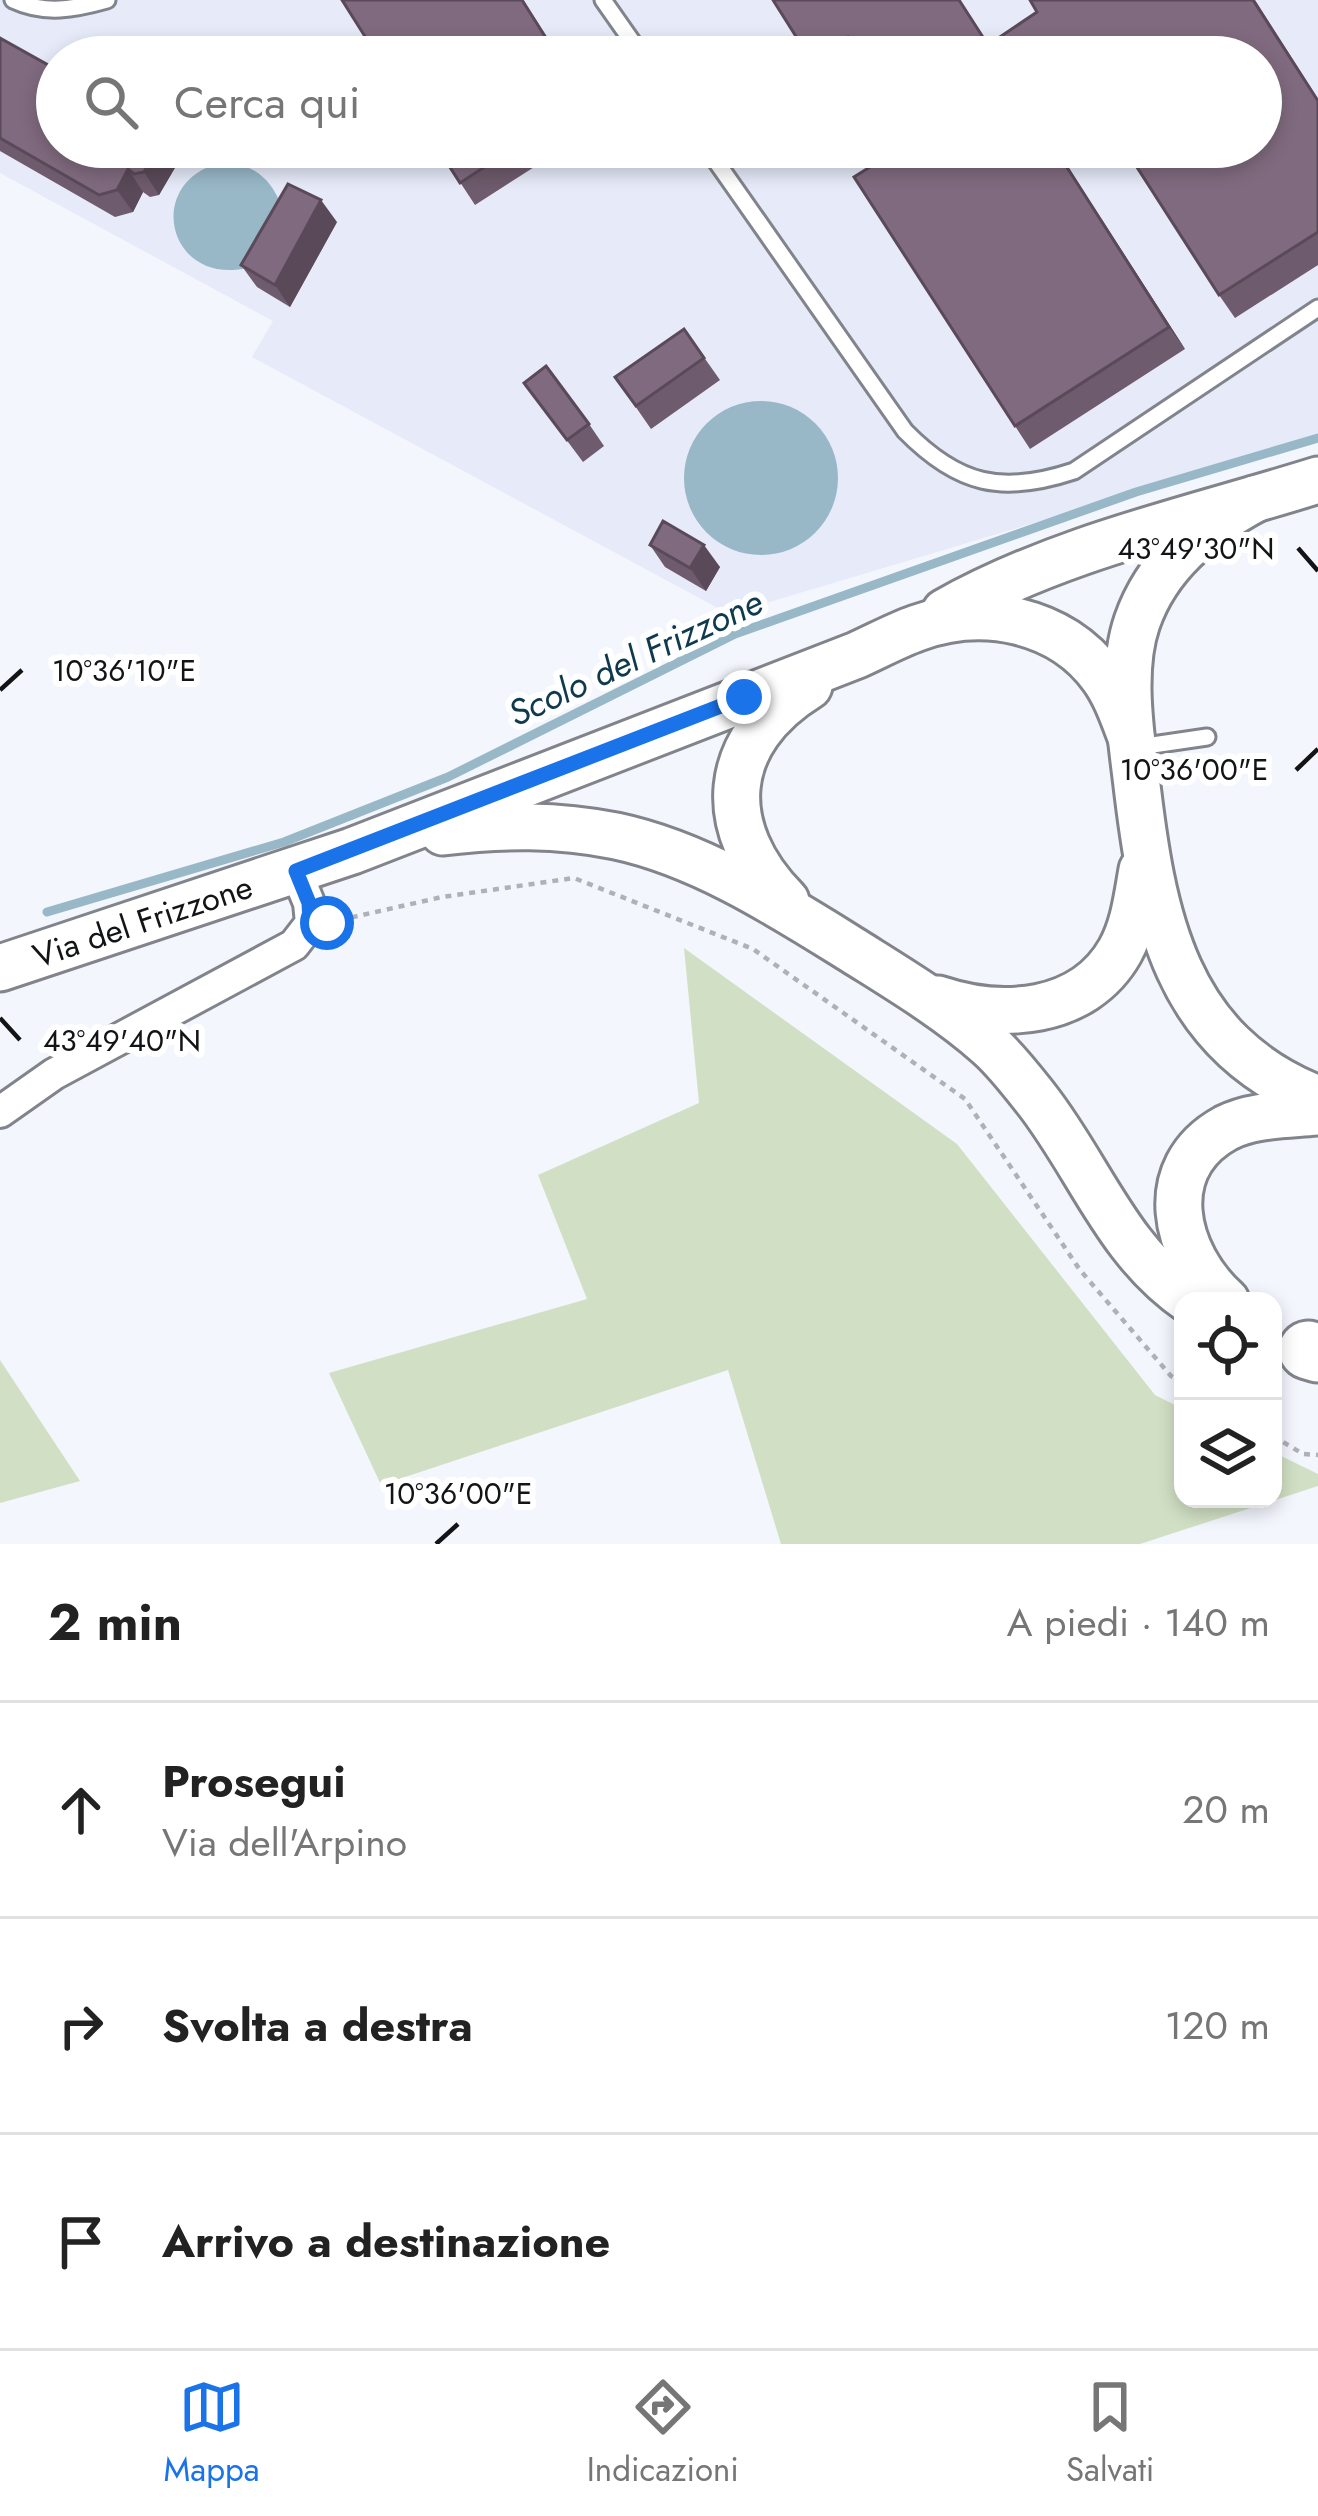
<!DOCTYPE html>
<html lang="it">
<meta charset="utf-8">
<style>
:root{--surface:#fff;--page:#f2f2f2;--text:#222;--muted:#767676;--line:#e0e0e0;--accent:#1a73e8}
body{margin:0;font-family:Jost,sans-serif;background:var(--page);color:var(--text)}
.controls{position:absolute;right:36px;bottom:36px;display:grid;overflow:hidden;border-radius:24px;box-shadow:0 6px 18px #0003}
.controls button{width:108px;height:108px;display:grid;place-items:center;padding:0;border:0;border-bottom:3px solid var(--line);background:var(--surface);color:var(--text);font:60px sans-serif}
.stop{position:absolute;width:36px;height:36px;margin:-27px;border:9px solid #1a73e8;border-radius:50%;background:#fff}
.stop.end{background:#1a73e8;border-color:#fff;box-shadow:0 3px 12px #0008}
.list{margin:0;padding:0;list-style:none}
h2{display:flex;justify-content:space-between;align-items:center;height:156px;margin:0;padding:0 48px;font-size:51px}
h2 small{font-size:39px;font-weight:400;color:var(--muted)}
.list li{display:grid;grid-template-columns:78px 1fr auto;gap:36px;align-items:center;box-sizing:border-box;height:216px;padding:0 48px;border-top:3px solid var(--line)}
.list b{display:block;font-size:45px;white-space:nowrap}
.list p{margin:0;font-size:39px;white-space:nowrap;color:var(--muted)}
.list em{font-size:39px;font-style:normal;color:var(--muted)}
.icon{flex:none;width:66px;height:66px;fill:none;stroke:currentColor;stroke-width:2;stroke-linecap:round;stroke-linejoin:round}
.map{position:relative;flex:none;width:1318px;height:1544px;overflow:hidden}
.search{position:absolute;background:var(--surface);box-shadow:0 6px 18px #0003;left:36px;right:36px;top:36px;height:132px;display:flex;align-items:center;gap:30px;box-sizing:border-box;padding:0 42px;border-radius:66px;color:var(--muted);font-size:45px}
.sheet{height:804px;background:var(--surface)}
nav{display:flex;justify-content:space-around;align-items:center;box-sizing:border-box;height:168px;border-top:3px solid var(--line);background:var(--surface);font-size:33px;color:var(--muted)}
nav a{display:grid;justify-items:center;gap:6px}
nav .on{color:var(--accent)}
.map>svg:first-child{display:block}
.built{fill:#e6eaf9;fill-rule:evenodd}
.green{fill:#d1e0c4}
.water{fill:#98b8c8}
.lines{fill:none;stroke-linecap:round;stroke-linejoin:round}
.stream{stroke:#98b8c8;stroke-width:9}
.lane-casing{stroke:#82848b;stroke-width:21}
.street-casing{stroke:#82848b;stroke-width:36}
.secondary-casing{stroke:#82848b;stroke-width:51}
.highway-casing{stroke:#82848b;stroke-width:63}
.path{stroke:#aeb1b6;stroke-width:4.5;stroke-dasharray:6 6;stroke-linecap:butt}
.lane{stroke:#fff;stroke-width:15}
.street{stroke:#fff;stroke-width:30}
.secondary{stroke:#fff;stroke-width:45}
.highway{stroke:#fff;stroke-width:57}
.wall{fill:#6e5b6d}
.shaded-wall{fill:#5a4a59}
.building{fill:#806a7f;stroke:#5a4a59;stroke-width:3}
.route{stroke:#1a73e8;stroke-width:15}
.ticks{fill:none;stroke:#131416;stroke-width:4.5}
.labels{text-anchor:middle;stroke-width:12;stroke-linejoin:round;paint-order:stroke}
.street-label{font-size:33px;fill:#131416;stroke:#fff}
.water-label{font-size:36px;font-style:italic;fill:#0f3a4e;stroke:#fff}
.ticks-label{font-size:30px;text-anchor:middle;fill:#131416;stroke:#fff;stroke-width:12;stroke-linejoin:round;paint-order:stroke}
</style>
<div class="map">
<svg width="1318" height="1544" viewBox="0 0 1318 1544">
<rect width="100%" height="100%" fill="#f3f6fd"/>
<path class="built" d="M0,0H1318V438L729,614L252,357L273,321L0,173ZM57,57H1261V147H57Z"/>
<path class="green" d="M684,948L957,1144L1155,1395L1183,1409V1499H1273V1452L1318,1474V1486L1140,1544H781L728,1370L381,1485L329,1373L587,1299L538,1175L699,1103Z
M0,1360L80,1481L0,1503Z"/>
<path class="water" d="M224,162C253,164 271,178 281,205L247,268C166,286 143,179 224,162Z
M684 478a77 77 0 1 1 154 0a77 77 0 1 1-154 0Z"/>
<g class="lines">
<path class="stream" d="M47,912L284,842L448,777L735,634L1136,492L1318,438"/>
<g class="lane-casing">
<path id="lane" d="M13,0C45,15 75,9 107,0
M603,0L643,57
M706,147L905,431C958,485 1002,495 1074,471L1318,308
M1139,747L1207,737"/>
</g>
<g class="street-casing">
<path id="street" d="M0,1112L54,1074L294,945L311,923L309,903L296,871"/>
</g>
<g class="secondary-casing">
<g id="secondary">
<path d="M1255,499C1203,527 1157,564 1137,622C1121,668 1130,729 1136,777C1152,915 1174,1043 1318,1099"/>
<path d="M945,612C1060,547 1194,519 1318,480"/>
<path d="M443,832C503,825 556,824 616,836C701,854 780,905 854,951C900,980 947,1008 989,1045C1007,1061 1022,1081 1037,1100C1090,1168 1117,1251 1191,1301"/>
<path d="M786,901C714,828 720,741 809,686"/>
<path id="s1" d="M0,968L352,851L857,655C877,646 897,635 917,628C983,604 1061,619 1103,677C1116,695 1123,716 1131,737"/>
<path d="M938,999C1001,1020 1083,1016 1120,951C1134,926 1137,898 1142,870"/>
<path d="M1226,1301C1174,1254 1153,1168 1226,1128C1253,1114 1289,1115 1318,1112"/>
</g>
</g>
<g class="highway-casing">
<path id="highway" d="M1308,1350L1318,1353"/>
</g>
<path class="path" d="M340,920L442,897L574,878L753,949L965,1099L1080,1270L1171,1376L1183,1383
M1273,1436L1303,1454L1318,1455"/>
<use href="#lane" class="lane"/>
<use href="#street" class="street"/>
<use href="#secondary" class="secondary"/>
<use href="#highway" class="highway"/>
</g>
<path class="wall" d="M523,0L560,57H378Z
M773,0H960L989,45L1037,12L1030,0H1255L1318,99V265L1235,318L1219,295L1261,57H809Z
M0,38L183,154L159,195L150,197L143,192L133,212L115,217L0,151Z
M437,147H548L553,155L475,205Z
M1055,147L1185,349L1030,449L1015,426Z
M337,222L290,307L257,287L241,265Z
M684,329L720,380L651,429L615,377Z
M524,383L589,424L604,446L583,462Z
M650,545L720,567L706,591L665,567Z"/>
<path class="shaded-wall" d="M158,147H178L183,154L159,195L144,172Z
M1054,147H1055L1185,349L1169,327Z
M128,169L143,192L133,212L117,190Z
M321,200L337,222L290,307L275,285Z
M704,545L720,567L706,591L690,568Z"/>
<path class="building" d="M342,0H522L546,38L516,57H378Z
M773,0H959L988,45L1037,12L1030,0H1253L1318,101V232L1219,295L1124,147H1261V57H1066L1060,48L1046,57H861L848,37L818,57H809Z
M0,38L57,70V147H158L144,172L134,174L128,169L117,190L99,195L0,138Z
M437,147H515L460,183Z
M902,147H1054L1169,327L1015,426L854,177Z
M288,184L321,200L275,285L241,265Z
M684,329L704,358L636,406L615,377Z
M546,366L589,424L567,440L524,383Z
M663,521L704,545L690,568L650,545Z"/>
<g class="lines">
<path class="route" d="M327,923H310L309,903L296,871L744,697"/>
</g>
<path class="ticks" d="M1298,548L1318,571M0,690L22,670M1296,770L1318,749M0,1018L20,1040M436,1544L458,1524"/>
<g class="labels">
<g class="street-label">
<text dy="12" stroke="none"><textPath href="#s1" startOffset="150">Via del Frizzone</textPath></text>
</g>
<g class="water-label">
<text transform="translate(635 657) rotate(-25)" y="13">Scolo del Frizzone</text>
</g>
</g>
<g class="ticks-label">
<text x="1196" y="559">43°49'30"N</text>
<text x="124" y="681">10°36'10"E</text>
<text x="1194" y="780">10°36'00"E</text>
<text x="122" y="1051">43°49'40"N</text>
<text x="458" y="1504">10°36'00"E</text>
</g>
</svg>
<div class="controls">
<button><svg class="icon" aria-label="locate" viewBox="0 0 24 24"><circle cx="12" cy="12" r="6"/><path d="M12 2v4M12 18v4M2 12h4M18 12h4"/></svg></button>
<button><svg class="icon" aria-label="layers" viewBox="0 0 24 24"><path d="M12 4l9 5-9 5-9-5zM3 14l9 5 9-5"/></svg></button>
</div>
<div class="stop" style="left:327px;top:923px"></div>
<div class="stop end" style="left:744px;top:697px"></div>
<div class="search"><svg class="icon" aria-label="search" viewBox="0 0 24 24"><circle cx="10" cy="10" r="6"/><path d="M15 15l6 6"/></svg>Cerca qui</div>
</div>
<section class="sheet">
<h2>2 min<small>A piedi · 140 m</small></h2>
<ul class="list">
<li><svg class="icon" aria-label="ahead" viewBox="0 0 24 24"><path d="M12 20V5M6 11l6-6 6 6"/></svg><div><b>Prosegui</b><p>Via dell'Arpino</p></div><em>20 m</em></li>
<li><svg class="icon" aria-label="right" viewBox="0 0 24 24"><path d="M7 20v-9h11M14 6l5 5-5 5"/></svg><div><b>Svolta a destra</b></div><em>120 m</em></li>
<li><svg class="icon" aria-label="arrive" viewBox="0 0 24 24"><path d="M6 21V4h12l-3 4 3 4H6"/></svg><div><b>Arrivo a destinazione</b></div></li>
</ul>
</section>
<nav>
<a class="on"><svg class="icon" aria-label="map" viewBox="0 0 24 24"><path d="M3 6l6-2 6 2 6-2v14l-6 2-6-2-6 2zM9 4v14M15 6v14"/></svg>Mappa</a>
<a><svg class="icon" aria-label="directions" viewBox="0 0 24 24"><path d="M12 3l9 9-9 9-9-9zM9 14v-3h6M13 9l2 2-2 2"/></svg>Indicazioni</a>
<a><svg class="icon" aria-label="saved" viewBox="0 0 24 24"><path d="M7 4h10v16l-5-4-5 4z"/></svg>Salvati</a>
</nav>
